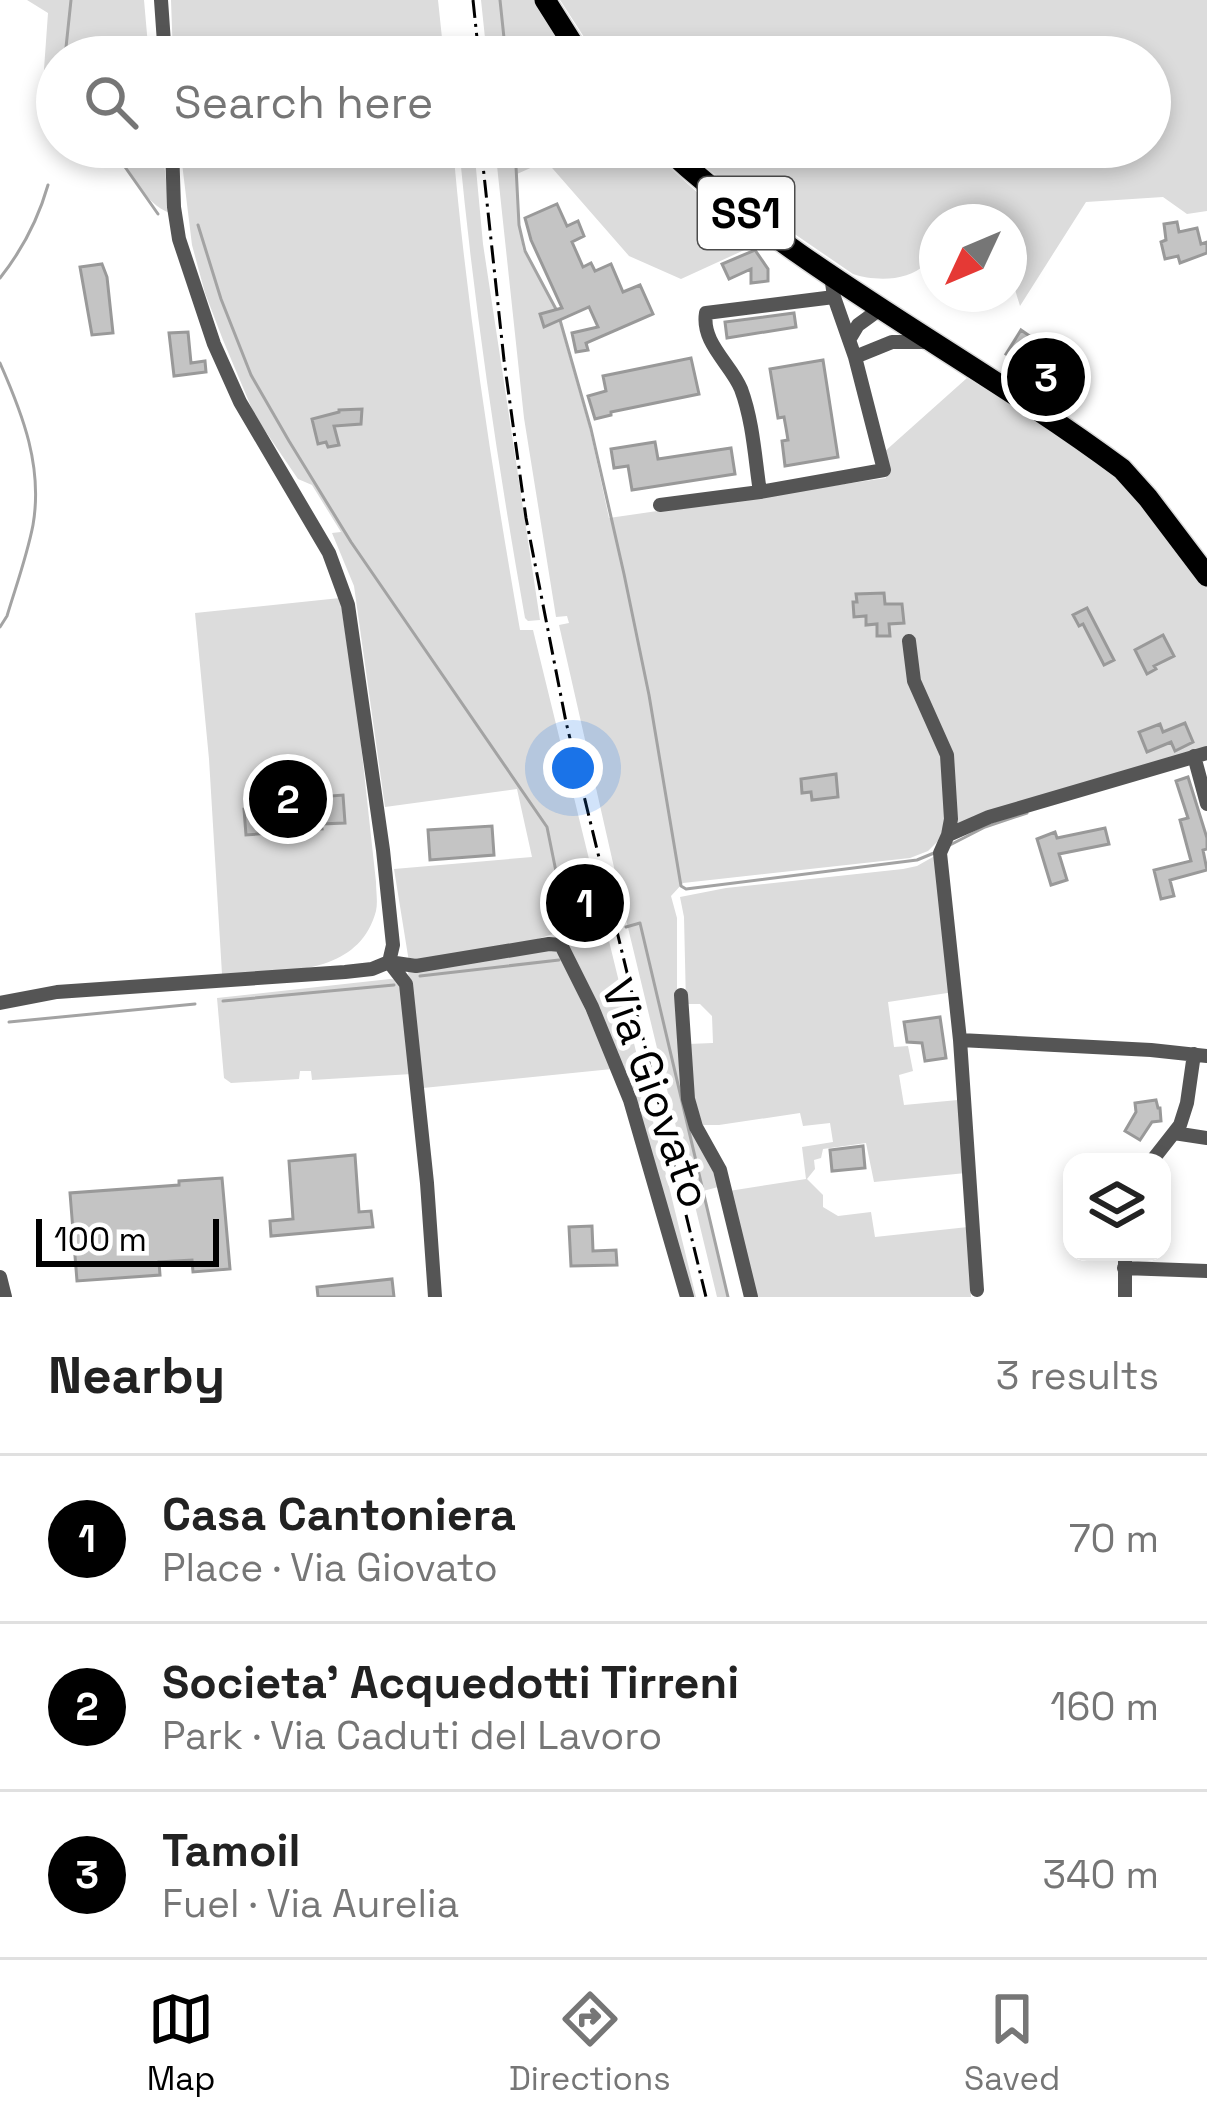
<!DOCTYPE html>
<meta charset="utf-8">
<style>
:root{--surface:#fff;--page:#f6f6f6;--text:#222;--muted:#767676;--line:#e0e0e0;--accent:#000}
body{margin:0;font-family:"Space Grotesk",sans-serif;background:var(--page);color:var(--text)}
.controls{position:absolute;right:36px;bottom:36px;display:grid;overflow:hidden;border-radius:24px;box-shadow:0 6px 18px #0003}
.controls button{width:108px;height:108px;display:grid;place-items:center;padding:0;border:0;border-bottom:3px solid var(--line);background:var(--surface);color:var(--text);font:60px sans-serif}
.compass{position:absolute;left:919px;top:204px;width:108px;height:108px;border-radius:50%;background:var(--surface);box-shadow:0 6px 18px #0003;rotate:226deg}
.scale{position:absolute;left:36px;bottom:30px;width:183px;box-sizing:border-box;padding-left:12px;border:6px solid #000;border-top:0;font-size:33px;line-height:42px;white-space:nowrap;color:#000;-webkit-text-stroke:9px #fff;paint-order:stroke}
.you{position:absolute;left:573px;top:768px;width:42px;height:42px;margin:-30px;border:9px solid #fff;border-radius:50%;background:#1a73e8;box-shadow:0 0 0 18px #1a73e833}
.badge{display:grid;place-items:center;width:78px;height:78px;border-radius:50%;background:var(--accent);color:#fff;font-size:39px;font-weight:700}
.pin{position:absolute;translate:-50% -50%;border:6px solid #fff;box-shadow:0 3px 12px #0006}
.list{margin:0;padding:0;list-style:none}
h2{display:flex;justify-content:space-between;align-items:center;height:156px;margin:0;padding:0 48px;font-size:51px}
h2 small{font-size:39px;font-weight:400;color:var(--muted)}
.list li{display:grid;grid-template-columns:78px 1fr auto;gap:36px;align-items:center;box-sizing:border-box;height:168px;padding:0 48px;border-top:3px solid var(--line)}
.list b{display:block;font-size:45px;white-space:nowrap}
.list p{margin:0;font-size:39px;white-space:nowrap;color:var(--muted)}
.list em{font-size:39px;font-style:normal;color:var(--muted)}
.icon{flex:none;width:66px;height:66px;fill:none;stroke:currentColor;stroke-width:2;stroke-linecap:round;stroke-linejoin:round}
.map{position:relative;flex:none;width:1207px;height:1297px;overflow:hidden}
.search{position:absolute;background:var(--surface);box-shadow:0 6px 18px #0003;left:36px;right:36px;top:36px;height:132px;display:flex;align-items:center;gap:30px;box-sizing:border-box;padding:0 42px;border-radius:66px;color:var(--muted);font-size:45px}
.sheet{height:660px;background:var(--surface)}
nav{display:flex;justify-content:space-around;align-items:center;box-sizing:border-box;height:168px;border-top:3px solid var(--line);background:var(--surface);font-size:33px;color:var(--muted)}
nav a{display:grid;justify-items:center;gap:6px}
nav .on{color:var(--accent)}
.map>svg:first-child{display:block}
.green{fill:#dcdcdc}
.lines{fill:none;stroke-linecap:round;stroke-linejoin:round}
.stream{stroke:#a3a3a3;stroke-width:3}
.building{fill:#c4c4c4;stroke:#999;stroke-width:3}
.primary-casing{stroke:#dbdbdb;stroke-width:24}
.street{stroke:#555;stroke-width:14}
.primary{stroke:#000;stroke-width:21}
.rail{stroke:#000;stroke-width:3;stroke-dasharray:18 6 3 6;stroke-linecap:butt}
.labels{text-anchor:middle;stroke-width:10;stroke-linejoin:round;paint-order:stroke}
.shield{fill:#fff;stroke:#4c4c4c;stroke-width:3}
.shield-label{font-size:42px;font-weight:bold;fill:#000}
.street-label{font-size:45px;fill:#000;stroke:#fff}
</style>
<div class="map">
<svg width="1207" height="1297" viewBox="0 0 1207 1297">
<rect width="100%" height="100%" fill="#fff"/>
<path class="green" d="M27,0H144L149,57H57V125L52,128L41,111L48,13Z
M171,0H438L444,57H173Z
M481,0H538L573,57H487Z
M560,0H1207V211L1187,214L1163,197L1086,202L1020,306L1009,270V222H937V246C932,252 929,258 925,264C909,282 873,281 853,274L780,224L679,147H1150V57H597Z
M114,147H162L170,213C144,204 129,169 114,147Z
M180,147H453C467,309 492,470 520,630H533L696,1297H690L587,987L556,933L516,946L409,962L394,869L532,857L517,789L385,807L354,586L332,533L341,532L312,485L298,479L255,416L223,340L205,293L192,245Z
M459,147H474L483,244L540,620L528,621L525,618C497,461 474,305 459,147Z
M495,147H647L699,194L764,241L681,279L629,256L546,161L517,174L519,225L523,250L556,310L590,430L609,518L886,478L883,453L967,378L1069,441L1135,492L1207,589V750L942,837L928,851L910,858L683,883L671,896L677,918V997L684,1100L722,1186L703,1191L728,1297H717L623,907L559,625L569,623L567,616L556,617L524,418Z
M340,598L358,717L376,882C376,891 378,902 376,911C358,979 276,971 222,974L209,759L195,613Z
M940,853L954,992L888,1002L894,1047L908,1046L913,1071L899,1075L904,1105L958,1100L966,1173L874,1182L866,1143L823,1149L821,1158L814,1160L815,1169L807,1179L823,1195V1207L838,1216L871,1212L875,1237L968,1227L971,1297H755L729,1191L806,1179L802,1147L833,1142L830,1123L803,1126L800,1113L719,1125H699L693,1105L688,1044L713,1043L712,1016L700,1004H686L684,917L680,897L726,888L903,869L917,866Z
M552,948L560,954L612,1069L423,1088L408,972L522,955L537,949Z
M390,979L397,980L403,986L412,1074L312,1080L311,1071H300L299,1079L231,1083L224,1078L217,998Z"/>
<g class="lines">
<path class="stream" d="M500,0L506,57
M65,57L71,0
M111,147L158,214
M515,147L519,225L525,251L557,311
M198,225L221,299L251,375L289,441L351,542L547,827L564,911
M0,278C23,249 38,220 48,185
M560,320L591,429L624,574L649,695L681,886L686,889L917,860L934,853
M0,363C23,415 43,467 33,525C27,556 16,586 7,616L0,627
M948,846L985,827L1027,813
M626,927L640,923L728,1297
M581,941L584,944
M420,976L559,960
M223,1001L394,985
M9,1022L195,1004"/>
</g>
<path class="building" d="M557,204L567,226L578,221L584,236L572,242L583,267L591,263L595,271L611,264L623,292L640,285L653,314L586,343L588,350L576,352L572,333L598,327L589,307L544,327L540,314L562,308L531,240L525,218Z
M1177,222L1179,232L1197,228L1201,244L1207,242V253L1180,263L1178,256L1165,259L1161,242L1166,240L1164,224Z
M755,250L768,269V281L751,283V269L729,279L722,264Z
M102,264L107,277L113,333L92,335L80,267Z
M794,313L796,327L727,338L725,322Z
M1021,330L1070,364L1047,398L1027,385L1035,373L1006,354Z
M188,332L191,363L205,361L206,372L174,376L169,333Z
M691,358L699,394L611,412V415L595,419L588,396L606,391L603,376Z
M823,360L838,457L785,466L782,441L788,440L786,428L784,417L778,418L770,369Z
M362,409L361,424L334,426L339,445L328,447L326,442L318,444L312,419L339,412V410Z
M655,442L658,459L731,448L735,474L632,490L628,466L614,468L611,449Z
M884,593L885,604H902L904,623L889,624L890,636H877V624L866,625V616L854,617L853,602H857L856,594Z
M1087,608L1114,660L1104,665L1083,624L1079,626L1073,615Z
M1163,635L1174,656L1154,666L1156,669L1147,674L1135,650Z
M1185,723L1193,742L1175,751L1171,742L1147,752L1139,732L1160,724L1163,732Z
M836,774L838,797L812,800L811,792L802,793L801,779Z
M1188,777L1207,838V849L1203,850L1207,870L1170,880L1174,896L1161,899L1154,870L1191,861L1180,820L1188,818L1176,781Z
M343,795L345,823L321,824L322,829L246,835L244,809L281,806V800Z
M492,826L494,855L430,860L428,830Z
M1105,828L1109,844L1059,854L1067,880L1051,885L1037,839L1055,832L1057,838Z
M940,1017L946,1058L925,1061L922,1043L907,1042L904,1022Z
M1156,1100L1158,1108H1160L1161,1121L1152,1122L1140,1140L1125,1131L1136,1112L1135,1103Z
M863,1146L865,1168L832,1171L830,1150Z
M355,1155L359,1212L371,1211L373,1227L271,1236L270,1221L293,1219L289,1161Z
M222,1178L230,1269L193,1272L192,1260L159,1262L160,1275L77,1281L70,1193L179,1185V1181Z
M592,1226L593,1251L616,1250L617,1265L571,1266L569,1227Z
M392,1279L394,1297H318L317,1287Z"/>
<g class="lines">
<g class="primary-casing">
<path id="primary" d="M545,0L581,57
M665,147C802,274 973,358 1122,469L1148,498L1207,576"/>
</g>
<path class="street" d="M161,0L165,57
M172,147L174,207L179,239L214,344L240,402L329,553L348,605L383,850L393,945L389,962
M849,340L858,325L880,309
M855,357L892,342H925
M760,492C755,459 753,421 741,389C731,364 701,343 706,313L834,297
M660,505L760,492L884,470L855,357L834,297L831,275
M909,641L914,681L947,755L951,819L948,835L940,853L960,1040L977,1290
M1194,756L1207,804
M948,835L989,817L1207,753
M389,962L416,966L549,944L561,945L592,1007L630,1100L687,1297
M389,962L406,984L427,1183L435,1297
M681,995L688,1099L696,1127L720,1170L751,1297
M0,1003L57,992L345,972L372,969L389,962
M960,1040L1151,1050L1207,1056
M1174,1133L1207,1138
M1151,1162L1180,1125L1187,1103L1194,1054
M1125,1252V1297
M1124,1268L1207,1271
M0,1277L5,1297"/>
<use href="#primary" class="primary"/>
<path class="rail" d="M473,0L479,57
M481,147L504,360L526,518L566,722L706,1297"/>
</g>
<g class="labels">
<rect class="shield" x="698" y="177" width="96" height="72" rx="9"/>
<g class="shield-label">
<text x="746" y="228">SS1</text>
</g>
<g class="street-label">
<text transform="translate(657 1093) rotate(70)" y="16">Via Giovato</text>
</g>
</g>
</svg>
<div class="controls">
<button><svg class="icon" aria-label="layers" viewBox="0 0 24 24"><path d="M12 4l9 5-9 5-9-5zM3 14l9 5 9-5"/></svg></button>
</div>
<svg class="compass" viewBox="-18 -18 36 36"><path d="M0-13l5 13h-10z" fill="#e53935"/><path d="M0 13l5-13h-10z" fill="#767676"/></svg>
<div class="scale">100 m</div>
<div class="you"></div>
<div class="pin badge" style="left:585px;top:903px">1</div>
<div class="pin badge" style="left:288px;top:799px">2</div>
<div class="pin badge" style="left:1046px;top:377px">3</div>
<div class="search"><svg class="icon" aria-label="search" viewBox="0 0 24 24"><circle cx="10" cy="10" r="6"/><path d="M15 15l6 6"/></svg>Search here</div>
</div>
<section class="sheet">
<h2>Nearby<small>3 results</small></h2>
<ul class="list">
<li><span class="badge">1</span><div><b>Casa Cantoniera</b><p>Place · Via Giovato</p></div><em>70 m</em></li>
<li><span class="badge">2</span><div><b>Societa' Acquedotti Tirreni</b><p>Park · Via Caduti del Lavoro</p></div><em>160 m</em></li>
<li><span class="badge">3</span><div><b>Tamoil</b><p>Fuel · Via Aurelia</p></div><em>340 m</em></li>
</ul>
</section>
<nav>
<a class="on"><svg class="icon" aria-label="map" viewBox="0 0 24 24"><path d="M3 6l6-2 6 2 6-2v14l-6 2-6-2-6 2zM9 4v14M15 6v14"/></svg>Map</a>
<a><svg class="icon" aria-label="directions" viewBox="0 0 24 24"><path d="M12 3l9 9-9 9-9-9zM9 14v-3h6M13 9l2 2-2 2"/></svg>Directions</a>
<a><svg class="icon" aria-label="saved" viewBox="0 0 24 24"><path d="M7 4h10v16l-5-4-5 4z"/></svg>Saved</a>
</nav>
